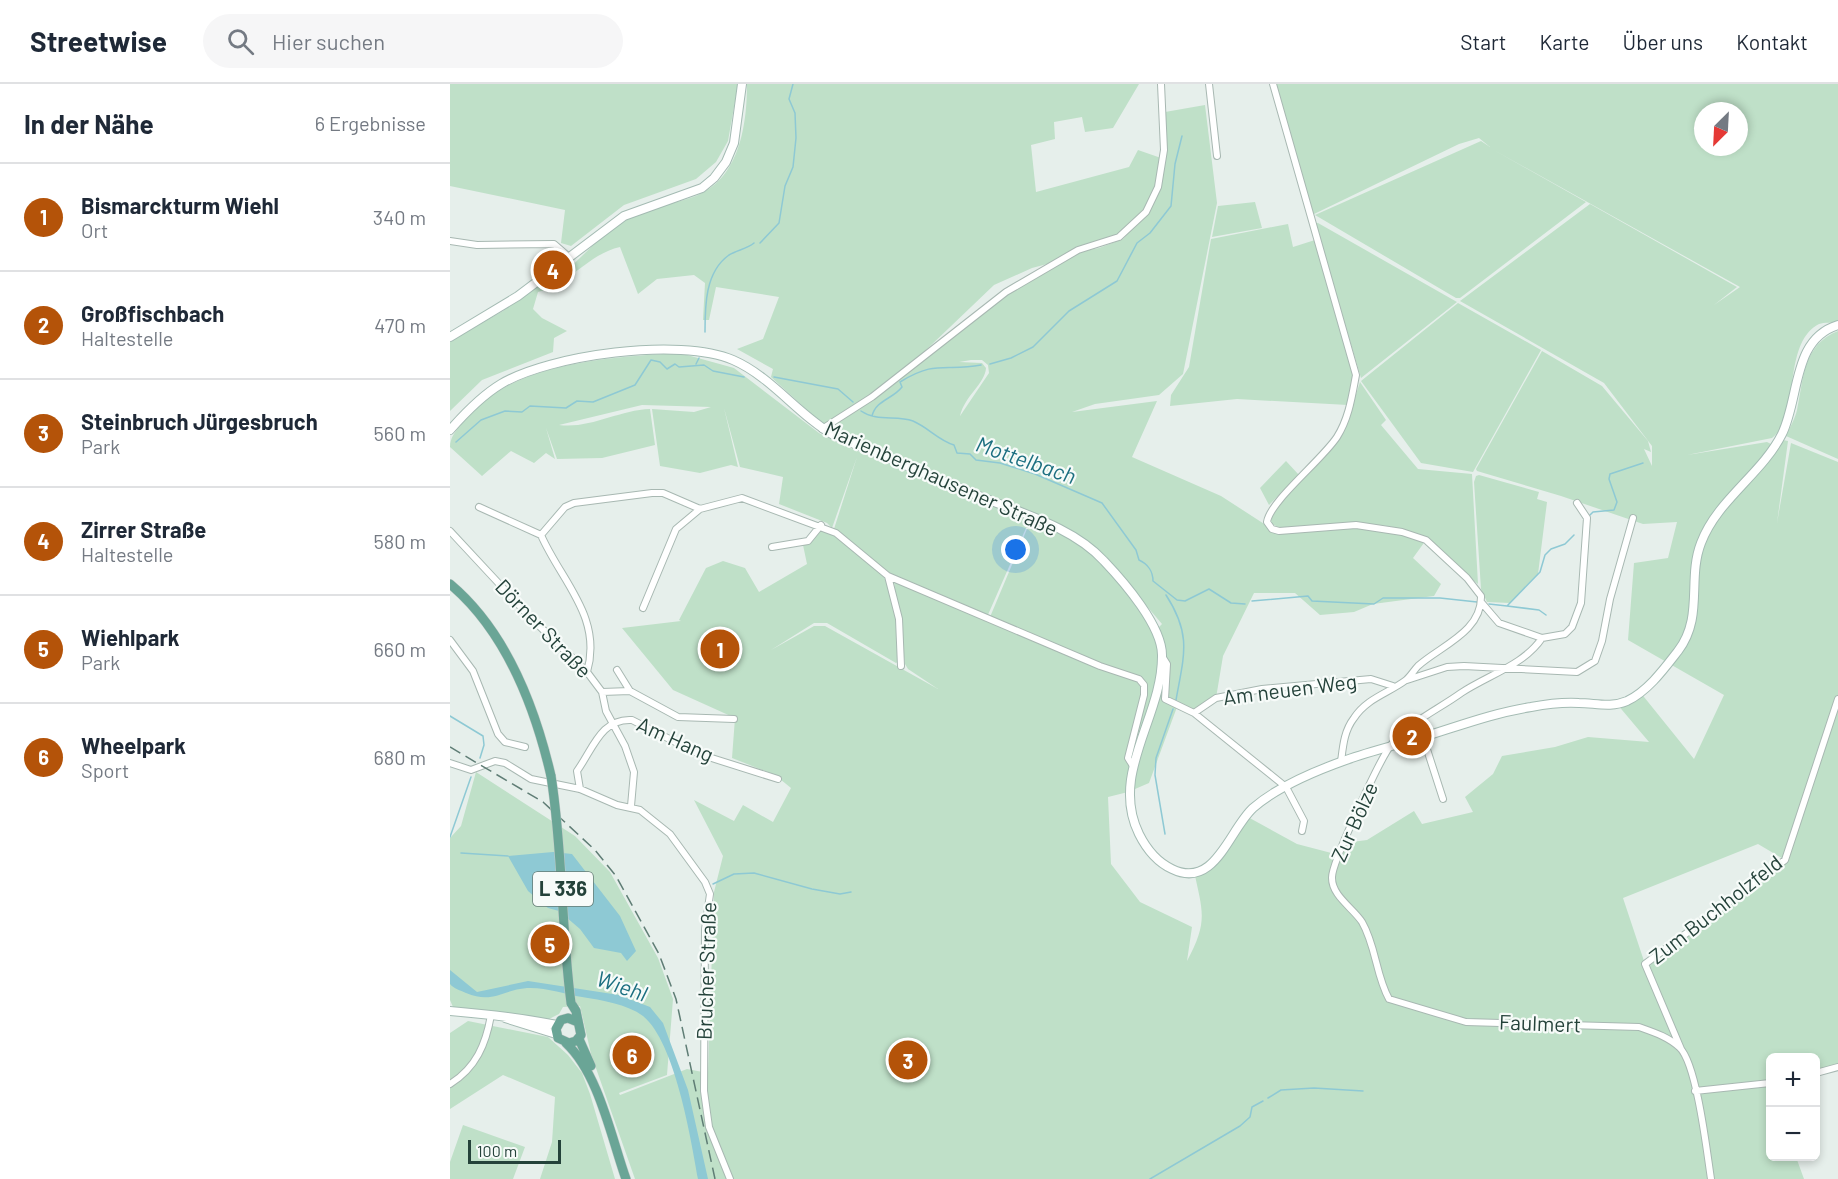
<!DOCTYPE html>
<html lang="de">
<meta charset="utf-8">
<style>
:root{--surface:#fff;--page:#f6f6f7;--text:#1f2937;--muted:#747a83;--line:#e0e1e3;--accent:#b45309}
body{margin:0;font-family:Barlow,sans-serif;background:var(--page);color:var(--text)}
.controls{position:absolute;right:18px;bottom:18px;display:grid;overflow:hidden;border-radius:9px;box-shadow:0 3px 9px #0003}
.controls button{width:54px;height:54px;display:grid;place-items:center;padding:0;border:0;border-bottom:2px solid var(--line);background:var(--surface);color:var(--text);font:30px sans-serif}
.compass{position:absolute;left:1244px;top:18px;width:54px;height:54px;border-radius:50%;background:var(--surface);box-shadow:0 3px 9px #0003;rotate:204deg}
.scale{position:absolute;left:18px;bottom:15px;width:93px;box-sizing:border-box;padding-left:6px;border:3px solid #24423a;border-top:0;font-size:16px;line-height:21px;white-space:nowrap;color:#24423a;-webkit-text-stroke:4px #f7fbf9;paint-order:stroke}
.you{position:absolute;left:566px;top:466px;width:21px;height:21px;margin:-15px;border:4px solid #fff;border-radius:50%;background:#1a73e8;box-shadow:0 0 0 9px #1a73e833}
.badge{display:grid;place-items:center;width:39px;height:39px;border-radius:50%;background:var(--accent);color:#fff;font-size:20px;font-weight:700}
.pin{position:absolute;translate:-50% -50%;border:3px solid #fff;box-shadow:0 2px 6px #0006}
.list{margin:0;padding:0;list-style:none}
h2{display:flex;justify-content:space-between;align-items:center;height:78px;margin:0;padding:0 24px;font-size:26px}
h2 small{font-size:20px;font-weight:400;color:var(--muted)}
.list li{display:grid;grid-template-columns:39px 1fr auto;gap:18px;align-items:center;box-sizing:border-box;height:108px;padding:0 24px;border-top:2px solid var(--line)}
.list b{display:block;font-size:22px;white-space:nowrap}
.list p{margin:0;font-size:20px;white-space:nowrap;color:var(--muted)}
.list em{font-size:20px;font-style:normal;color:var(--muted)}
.icon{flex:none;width:33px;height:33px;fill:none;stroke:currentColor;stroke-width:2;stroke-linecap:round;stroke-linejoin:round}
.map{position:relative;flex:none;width:1388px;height:1095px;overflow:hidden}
header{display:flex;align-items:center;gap:36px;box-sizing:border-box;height:84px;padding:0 30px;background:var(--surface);border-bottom:2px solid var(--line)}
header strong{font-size:28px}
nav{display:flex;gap:33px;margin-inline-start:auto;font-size:21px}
.search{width:420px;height:54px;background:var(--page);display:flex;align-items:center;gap:15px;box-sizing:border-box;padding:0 21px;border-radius:33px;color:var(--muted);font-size:22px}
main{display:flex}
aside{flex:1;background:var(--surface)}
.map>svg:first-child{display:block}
.green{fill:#bfe0c8;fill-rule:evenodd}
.water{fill:#8ec9d4}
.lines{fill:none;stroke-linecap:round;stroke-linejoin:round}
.stream{stroke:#8ec9d4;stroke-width:1.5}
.street-casing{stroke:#a8b8b2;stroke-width:8}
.secondary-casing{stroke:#a4bbb3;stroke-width:10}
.primary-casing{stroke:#c2cac8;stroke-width:10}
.street{stroke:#fff;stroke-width:6}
.secondary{stroke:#fff;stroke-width:8}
.primary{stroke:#6aa596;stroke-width:9}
.rail{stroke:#5f7d75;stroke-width:1.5;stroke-dasharray:12 6;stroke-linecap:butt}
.primary-bridge-casing{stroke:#c2cac8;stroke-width:10;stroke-linecap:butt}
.primary-bridge{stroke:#6aa596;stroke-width:9}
.labels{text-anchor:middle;stroke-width:4.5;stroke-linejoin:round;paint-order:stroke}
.shield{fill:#f7fbf9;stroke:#637a73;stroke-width:1.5}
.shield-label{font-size:20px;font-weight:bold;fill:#24423a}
.street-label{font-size:21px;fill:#24423a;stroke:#f7fbf9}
.water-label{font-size:22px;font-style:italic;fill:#1c6f80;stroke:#f7fbf9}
</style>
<header>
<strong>Streetwise</strong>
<div class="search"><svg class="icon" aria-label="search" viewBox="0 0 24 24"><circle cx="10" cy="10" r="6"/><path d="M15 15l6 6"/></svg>Hier suchen</div>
<nav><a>Start</a><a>Karte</a><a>Über uns</a><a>Kontakt</a></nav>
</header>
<main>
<aside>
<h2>In der Nähe<small>6 Ergebnisse</small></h2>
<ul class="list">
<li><span class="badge">1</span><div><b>Bismarckturm Wiehl</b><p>Ort</p></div><em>340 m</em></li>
<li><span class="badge">2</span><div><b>Großfischbach</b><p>Haltestelle</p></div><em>470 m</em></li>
<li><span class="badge">3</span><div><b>Steinbruch Jürgesbruch</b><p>Park</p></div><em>560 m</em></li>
<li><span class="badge">4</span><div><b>Zirrer Straße</b><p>Haltestelle</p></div><em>580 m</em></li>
<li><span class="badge">5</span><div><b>Wiehlpark</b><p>Park</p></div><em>660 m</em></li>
<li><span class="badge">6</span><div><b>Wheelpark</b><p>Sport</p></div><em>680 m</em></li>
</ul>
</aside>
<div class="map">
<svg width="1388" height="1095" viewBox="0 0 1388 1095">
<rect width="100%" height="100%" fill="#e6efeb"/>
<path class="green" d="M0,0H288L278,57L266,78L246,95L174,121L121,162L111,159L115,126L0,102Z
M297,0H689L663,44L635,48L632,33L604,38L605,55L581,61L586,108L679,83L688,66L711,74L704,111L699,122L666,153L624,166L601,179L582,184L544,201L476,266L479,267L558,209L593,187L629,168L649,164L673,155L704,119L710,103L715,75V28L755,21L767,119L733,290L709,311L645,320L622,328L707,317L682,373L771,412L822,445L829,447L847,446L829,444L821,439L822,429L880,365L896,341L910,298L936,336L931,341L968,385L1022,390L1028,500C986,465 977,444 919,440C909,439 900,437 891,441L928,443L976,456L963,474L991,500L984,512L923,520L904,528L870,531L845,509H804L773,572L766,614L744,629L727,623L699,699L678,708L658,713L661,780L690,818L742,843L737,877C758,838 753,829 744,787C773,780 778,752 796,732L847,760L889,771L894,759L917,756L964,727L972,740L1023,728L1015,713L1043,690L1052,672L1105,663L1138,653L1199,658L1167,620L1190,608L1244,675L1274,611L1178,556L1184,479L1218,474L1227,438L1193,440L1111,412L1027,387L1026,385L1092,267L1152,302L1198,357L1201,368L1194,365L1202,382V362L1154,299L1010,217L1140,120L1287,203L1264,221L1290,203L1042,65L1136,118L1010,214H1006L865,131L1031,57L1040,63L1029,54L1009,60L862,131L826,0H1388V238C1383,239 1374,238 1369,240C1332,259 1351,330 1322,354L1237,371L1317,358L1321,360V368L1328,365L1333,356L1338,357L1327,439L1341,359L1388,378V983L1366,989V974H1320V1072L1346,1073L1354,1095H185L141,970L130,922L113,923L109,930L99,935L3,923L0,916V754L11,742L26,688L125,752L160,788L208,874L223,915L217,991L169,1009L170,1011L237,985L258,989L264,808L273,772L244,716L284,737L293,721L323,738L341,704L325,691L282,674L285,634L223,606L172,544L231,537L229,536L256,484L273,477L295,484L309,508L357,480L353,461L359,458L373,444L377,446L436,492L447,535L450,576L446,579L377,539H364L321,566L364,542H375L488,605L458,585L455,580L444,498L632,577L637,575L540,533L577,445L595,443L623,456L651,476L694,533L703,549L712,540L649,466L625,451L404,358L368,336L321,293L323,285L287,265L313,255L329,213L266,203L259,236H253L255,199L244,191L207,195L188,210L170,163C138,170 119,201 88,208L83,225L92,234L117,247L104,254L103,268L32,296L0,327V257L53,227L90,201L100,200C123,184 142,159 166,142C189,126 216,122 243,113C289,97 297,42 297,0ZM1253,27H1289V63H1253ZM521,276H532L538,281L539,289L510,332C515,311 535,300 536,284L532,279L509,278ZM1308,760L1335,776L1195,880L1173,814Z
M805,118L812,144L762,153L768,122Z
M865,139H868L1007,218L911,294Z
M838,140L843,163L865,156L904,293L898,321L787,315L720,322L721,311L739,283L761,155Z
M1008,219L1091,266L1023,388L971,379L911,297Z
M1388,247V375L1336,352C1340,343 1345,335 1347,326C1354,293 1353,261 1388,247Z
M230,269L284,284L369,349L393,361L593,442L576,444L537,533L437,489L384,445L407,373L382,444L377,439L329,420L333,393L290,383L274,324L288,383L281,381L250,389L210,382L202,325L244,328L261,323L192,321L109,341C140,345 169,326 200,325L205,361L152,374L107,375L96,344L105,375L96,369L84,379L61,367L32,392L0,363C0,353 6,347 12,339C57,278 161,273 230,269Z
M836,377L849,391L819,421L810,404Z
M1029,391L1089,408L1087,415L1097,418L1088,490L1060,519L1037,518L1031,505L1024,398L1026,392Z
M18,937L98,953L118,971L132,989L140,1010L165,1095H90L102,1058L105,1013L53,991L0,1025V949Z
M13,1041L75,1063L63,1095H0V1078Z"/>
<path class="water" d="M103,768L122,770L170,832L186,867L177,877L171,869L144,864L130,845L109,827L98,824L78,807L58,772Z
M0,886L27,908L78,897L169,911L200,923L213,939L238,1006L258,1095H248C241,1055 225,958 193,932C177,920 151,916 132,913C115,910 95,903 77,904C52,906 43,920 16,909C10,906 4,905 0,900Z"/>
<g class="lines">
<path class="stream" d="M310,159L329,139L335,102L343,83L346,54L345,29L339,15L343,0
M255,248C255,222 255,188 279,171C287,166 297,165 304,159
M246,280L249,274
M540,280L561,274L583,263L619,227L667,197L687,159L700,149L721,122L725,80L732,52
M324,293L388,305L403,318
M411,327C427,338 446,331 463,337C479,344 488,356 504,361L507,369L520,370L526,376L550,379L585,390L652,419L686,466L689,476C698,480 703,488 703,497L727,516L735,517L759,505L781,519L795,520
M422,332C426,316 443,315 452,303L450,298C487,275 495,288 531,281
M6,358L31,336L55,327L72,328L80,322L116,324L127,317L143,318L185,301L201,276L210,278L217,285L225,280L229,283L254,281L263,287L294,293
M1140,431L1143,428L1164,426L1167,418L1159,395L1160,390L1193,379
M716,511C742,551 734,571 726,616
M802,517L858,512L862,517L924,520L933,514H990L1027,518
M1039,520L1057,522L1090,488L1095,471L1101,465L1115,460L1124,451
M1057,522L1089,526L1096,531
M0,632L33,652L34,661L30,674
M715,750L705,691L706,674L723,625
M0,753L21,693
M11,769L58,772
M263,800L284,790L304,789L362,805L390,810L401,808
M818,1014L831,1006L864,1004L913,1007
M700,1095L790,1042L800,1033L802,1023L813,1017"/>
<g class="street-casing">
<path id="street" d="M759,0L767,72
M823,0L906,291C902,312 899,334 887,353C872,376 820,417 817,438L822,445L829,447L906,441L952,448L976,456L1017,494L1031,512C1032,548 990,562 968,582C964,586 961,592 956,596C939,609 917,614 904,634C894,647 893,662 891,678
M0,157L27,161L104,160L119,173
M372,345L422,313L556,208L628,166L669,153L696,128L708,103L714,66L711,0
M29,423L91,451
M0,447L80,533L137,588L152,608L156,627L175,662L184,688L181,722
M322,463L358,457L371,441
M438,492L650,582L689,595L694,601V611L678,674L683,682
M1031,518L1049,539L1092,554C1074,581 1038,591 1011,609C989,625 958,639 941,661C930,675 881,780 882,794C882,812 903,824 912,838C926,862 926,892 939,915L1016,938L1189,943C1203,948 1219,953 1230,964C1247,981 1257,1069 1261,1095
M193,524L226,445L250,425
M1092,554L1115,550L1122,543L1131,519L1137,434L1127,419
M0,556L23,587L48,650L55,658L75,663
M712,572L717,580L715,615L744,629L766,614L812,605L921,595L943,602
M167,586L180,607
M137,588C153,533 111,497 91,451L115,423L124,419L202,409H213L250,425L292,414L386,449L438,492L449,535L451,582
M957,596L997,583L1014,582L1127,588L1145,577L1152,557L1160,515L1183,434
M152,608L180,607L228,633L284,635
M744,629L836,703L854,737L852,747
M973,653L993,715
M0,679L21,686L45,677L55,679L81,695L130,705L167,721L190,726L220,750L255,798L260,810L255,845L254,1007L259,1043L280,1095
M130,705L127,687C143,665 151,634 182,636L249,670L328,695
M1231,965L1195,880L1335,776L1388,615
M1366,989L1388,983
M0,1000C26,984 36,960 41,931
M1245,1007L1320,999"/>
</g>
<g class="secondary-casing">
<path id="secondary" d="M0,253L68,212L174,132L252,104L264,94L276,78L284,59L292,0
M0,346C15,329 31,312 51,300C99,271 230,253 283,276C322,293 348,331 385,352C435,373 484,393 534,414C574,430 624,444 654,477C674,498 712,542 712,571C713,633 659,689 689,750C696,764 707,778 722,785C765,806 779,746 803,724C827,703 865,687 896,676C921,667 947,661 973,653C1009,642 1043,629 1081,623C1097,620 1113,618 1129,619C1145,619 1161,624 1177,617C1198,607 1214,585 1228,567C1254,533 1237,495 1251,459C1267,416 1312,390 1332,350C1350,313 1342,255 1388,241
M0,927C36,930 71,934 107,941
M55,934L106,950"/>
</g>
<g class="primary-casing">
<path id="primary" d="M0,500C56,547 85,623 101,692
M121,919L126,927L131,951L126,957L119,959L108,954L106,945L111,936L118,934L128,938
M129,955L141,982
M116,959C149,990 161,1053 176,1095"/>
</g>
<use href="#street" class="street"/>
<use href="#secondary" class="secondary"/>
<use href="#primary" class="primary"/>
<path class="rail" d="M0,663L93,718L145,766L166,792L209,870L226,915L265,1095"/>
<g class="primary-bridge-casing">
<path id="primary-bridge" d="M101,692C113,767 111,843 121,919"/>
</g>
<use href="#primary-bridge" class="primary-bridge"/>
</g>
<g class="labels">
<rect class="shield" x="83" y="788" width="60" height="34" rx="4.5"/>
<g class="shield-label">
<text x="113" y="812">L 336</text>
</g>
<g class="street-label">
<text transform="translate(491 395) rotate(24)" y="7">Marienberghausener Straße</text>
<text transform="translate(93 545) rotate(46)" y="7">Dörner Straße</text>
<text transform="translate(840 606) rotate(-7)" y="7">Am neuen Weg</text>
<text transform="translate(225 656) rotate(24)" y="7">Am Hang</text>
<text transform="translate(905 738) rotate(-66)" y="7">Zur Bölze</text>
<text transform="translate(1266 826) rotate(-38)" y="7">Zum Buchholzfeld</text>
<text transform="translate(257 887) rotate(-88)" y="7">Brucher Straße</text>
<text transform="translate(1090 940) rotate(2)" y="7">Faulmert</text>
</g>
<g class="water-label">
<text transform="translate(576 376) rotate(19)" y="8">Mottelbach</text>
<text transform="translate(172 902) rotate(19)" y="8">Wiehl</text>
</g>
</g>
</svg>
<div class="controls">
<button>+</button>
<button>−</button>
</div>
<svg class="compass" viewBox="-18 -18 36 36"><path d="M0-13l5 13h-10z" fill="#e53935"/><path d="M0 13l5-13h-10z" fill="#747a83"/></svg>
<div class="scale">100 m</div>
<div class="you"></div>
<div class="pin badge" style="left:270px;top:565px">1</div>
<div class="pin badge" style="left:962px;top:652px">2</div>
<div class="pin badge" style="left:458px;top:976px">3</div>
<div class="pin badge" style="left:103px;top:186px">4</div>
<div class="pin badge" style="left:100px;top:860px">5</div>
<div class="pin badge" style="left:182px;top:971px">6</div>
</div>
</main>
